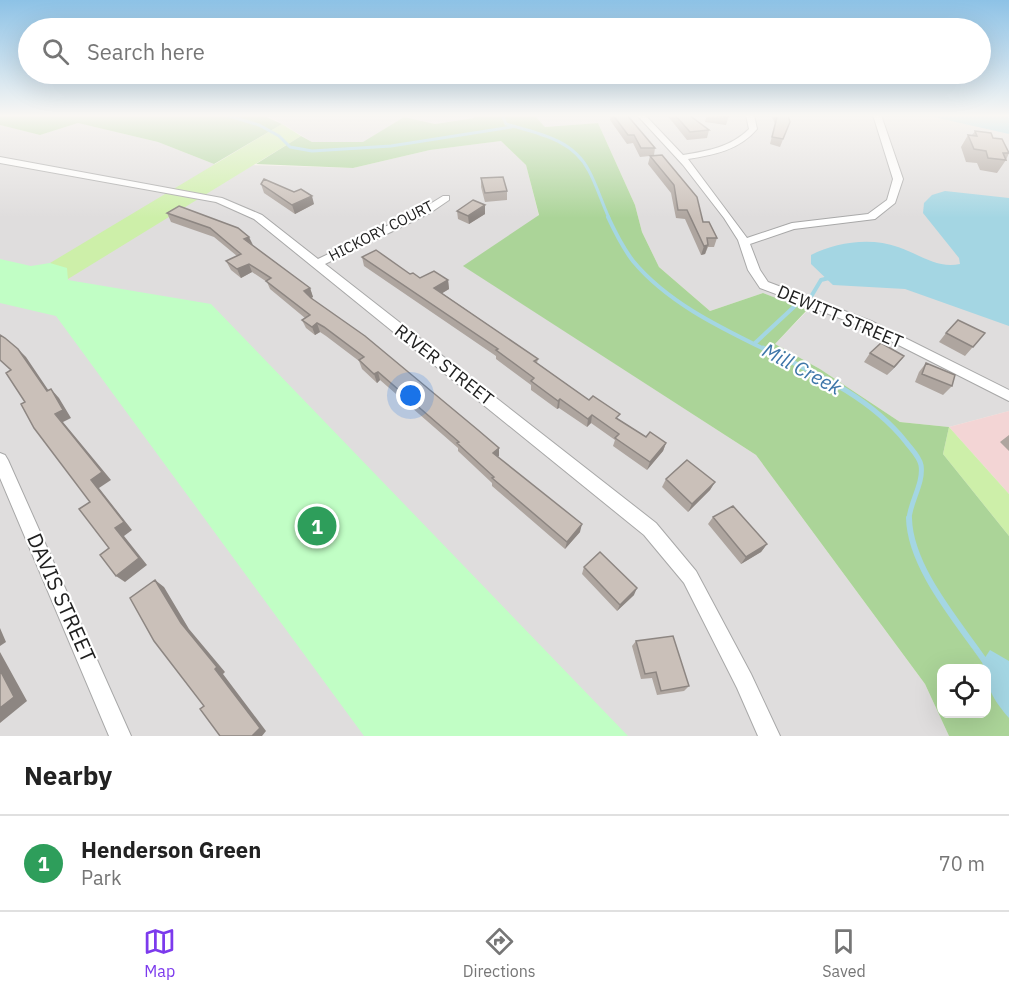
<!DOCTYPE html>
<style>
:root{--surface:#fff;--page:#f2f2f2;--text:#222;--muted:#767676;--line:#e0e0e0;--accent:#7c3aed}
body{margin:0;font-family:"IBM Plex Sans",sans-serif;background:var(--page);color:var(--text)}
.controls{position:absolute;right:18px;bottom:18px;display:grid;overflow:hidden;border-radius:12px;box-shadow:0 6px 24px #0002}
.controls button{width:54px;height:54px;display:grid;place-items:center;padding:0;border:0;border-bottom:2px solid var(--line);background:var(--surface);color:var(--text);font:30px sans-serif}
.you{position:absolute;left:411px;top:396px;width:21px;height:21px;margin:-15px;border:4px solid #fff;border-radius:50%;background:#1a73e8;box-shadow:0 0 0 9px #1a73e833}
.badge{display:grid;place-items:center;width:39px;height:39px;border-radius:50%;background:var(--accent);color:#fff;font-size:20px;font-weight:700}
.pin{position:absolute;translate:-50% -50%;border:3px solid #fff;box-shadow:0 2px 6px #0006}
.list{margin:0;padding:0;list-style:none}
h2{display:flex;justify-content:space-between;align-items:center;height:78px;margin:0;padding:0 24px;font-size:26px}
h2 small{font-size:20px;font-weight:400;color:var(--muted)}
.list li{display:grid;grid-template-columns:39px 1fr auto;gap:18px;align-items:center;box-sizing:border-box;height:96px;padding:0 24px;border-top:2px solid var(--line)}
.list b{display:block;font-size:22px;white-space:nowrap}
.list p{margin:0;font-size:20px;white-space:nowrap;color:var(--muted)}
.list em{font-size:20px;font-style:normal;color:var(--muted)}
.icon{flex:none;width:33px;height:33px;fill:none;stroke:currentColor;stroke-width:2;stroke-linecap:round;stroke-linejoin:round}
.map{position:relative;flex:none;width:1009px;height:736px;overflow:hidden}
.search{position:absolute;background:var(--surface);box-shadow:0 6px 24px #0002;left:18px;right:18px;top:18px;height:66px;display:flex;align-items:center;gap:15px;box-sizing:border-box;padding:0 21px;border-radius:33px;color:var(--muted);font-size:22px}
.sheet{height:174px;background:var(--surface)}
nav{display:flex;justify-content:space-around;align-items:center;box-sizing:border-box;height:84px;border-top:2px solid var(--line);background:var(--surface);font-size:16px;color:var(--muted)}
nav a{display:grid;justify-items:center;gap:3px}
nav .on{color:var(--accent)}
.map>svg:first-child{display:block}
.residential{fill:#dfdddd}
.commercial{fill:#f3d5d5}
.grass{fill:#cdefa9}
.forest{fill:#abd498;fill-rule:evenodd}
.park{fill:#c1fec5}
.water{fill:#a4d6e3}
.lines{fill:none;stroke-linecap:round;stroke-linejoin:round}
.stream-far3{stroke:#a4d6e3;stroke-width:3}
.stream-far2{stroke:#a4d6e3;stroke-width:4}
.stream-far1{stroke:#a4d6e3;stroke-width:5}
.stream{stroke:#a4d6e3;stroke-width:6}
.minor-casing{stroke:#a8a8a8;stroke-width:2}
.minor{fill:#fff;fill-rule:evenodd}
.wall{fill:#aea59f}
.shaded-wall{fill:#8d8682}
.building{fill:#cac0b9;stroke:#8d8682;stroke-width:1.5}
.labels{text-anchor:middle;stroke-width:4.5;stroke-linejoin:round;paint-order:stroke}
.far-street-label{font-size:15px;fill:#212121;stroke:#fff}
.street-label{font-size:18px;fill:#212121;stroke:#fff}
.water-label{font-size:20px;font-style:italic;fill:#3e76a9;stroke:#fff}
.near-street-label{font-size:21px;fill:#212121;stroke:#fff}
</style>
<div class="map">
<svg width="1009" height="736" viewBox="0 0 1009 736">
<rect width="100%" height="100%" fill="#f2eee6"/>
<path class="residential" d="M262,115H474V118L435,124L404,117L364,142H312L276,120Z
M534,115H1009V411L949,427L900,422L820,369L775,344L807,311L763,293L710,311L659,267L642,232L635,205L598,123L545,127Z
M78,123L158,142L214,164L353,168L430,150L501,141L526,165L539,216L464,266L756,455L925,684L949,736H0V125L40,135Z"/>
<path class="commercial" d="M1009,411V494L949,427Z"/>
<path class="grass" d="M282,124L301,136L68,279L50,263Z
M949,427L1009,494V536L943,454Z"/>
<path class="forest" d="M0,115H262L282,124L214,164L158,142L78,123L40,135L0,125Z
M474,115H534L545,127L598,123L635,205L642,232L659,267L710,311L763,293L807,310L775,344L820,369L900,422L949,427L943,454L1009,536V736H949L925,684L756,455L463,266L539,215L526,165L501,141L430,150L353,168L256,164L301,136L312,142H363L404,117L435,124L474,118ZM942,668H986V714H942Z"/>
<path class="park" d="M0,259L31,266L50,263L67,268L68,280L211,304L628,736H364L56,316L0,303Z"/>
<path class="water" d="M925,115L1009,116V134Z
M945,191L1009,198V326L905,289L833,285L811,264V255C836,242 871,237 898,247C919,254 937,269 960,264L959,258L923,213L924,203L932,195Z
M990,650L1009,661V718C996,703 986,689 986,668H984L982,662Z"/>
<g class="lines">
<path class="stream-far3" d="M226,115L259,125L279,136L290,147L312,151L391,146L511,127
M502,115L506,124C537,133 573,139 589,171C597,186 602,203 609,218"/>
<path class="stream-far2" d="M608,217C615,232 623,248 633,261C667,302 719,327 766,350
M812,295L821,280L829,278
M754,344L796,305"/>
<path class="stream-far1" d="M763,348C815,373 869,396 906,442C911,449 919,456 921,465C924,483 910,502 909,519"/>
<path class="stream" d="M909,518C910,567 957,621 984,660H988"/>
<g class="minor-casing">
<path id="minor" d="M637,115H645L683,155C708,151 731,147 749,129L746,115H754L757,129C739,150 714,155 688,159L747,238L792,223L868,214L887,200L893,179L873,115H881L903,179L895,203L875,219L794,229L750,244L760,270L768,282L871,321L1009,390V401L863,327L760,288L748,270L738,240L724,218L683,165Z
M0,157L222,198L262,215L318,259L422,209L443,196H449V200L430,213L325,264L656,523L696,571L751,674L780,736H758L737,688L684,583L644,535L254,219L216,202L0,163Z
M0,453L5,455L8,460L131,736H109L0,478Z"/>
</g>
<use href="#minor" class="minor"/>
</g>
<path class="wall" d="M611,115H627L655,148L654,155L703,222L717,238L714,247H708L705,254L701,255L685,219L676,218L671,193L648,164L650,156L640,157L633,143L627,144L610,120Z
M667,115H689L709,130L707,138L687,140Z
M707,115H729L726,125L705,122Z
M771,115H788L790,122L780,147L770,144L775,124Z
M975,131L993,138L1009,153L1006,160L997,173L980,170L977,163L966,162L961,147L968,135H972Z
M481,178L507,191V200L485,202L481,187Z
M261,184L314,204L295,214L264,193Z
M485,205V214L469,224L458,219L457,211Z
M179,206L252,245L310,288L313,297L311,298L499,448L498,457L580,532L565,549L492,486V483L458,451V448L380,380L377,383L362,369L359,361L326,336L320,332L315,335L306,328L302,320L305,318L270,289L267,282L252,272L241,278L231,270L226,261L237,256L214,237L171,222L167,213Z
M362,257L420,278L448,280L449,289L442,293L538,359L537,363L589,400L646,437L666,443L663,451L647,470L613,446L615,440L591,423L587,427L559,408L557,409L531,390V385L496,359V356L364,266Z
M946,333H985L965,356L939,342Z
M870,353L904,356L887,375L864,362Z
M926,363L952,386L943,395L915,382L919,372Z
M1009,435V451L1000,442Z
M666,479L715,482L710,490L688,512L662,487Z
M713,517L767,544L761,552L741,564L708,524Z
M584,567L634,595L617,611L582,574Z
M636,641L689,686L684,691L657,695L652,678L641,679L632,646Z"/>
<path class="shaded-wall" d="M312,196L314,204L295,214L292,205Z
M485,205V214L469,224L468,216Z
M249,237L253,245L244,239Z
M708,245L705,254L701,255L704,246Z
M249,264L252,272L241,278L237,269Z
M448,280L449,289L436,297L434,288Z
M310,288L313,297L307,300L304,291Z
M317,323L320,332L315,335L312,327Z
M18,349L26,357L55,400L47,391Z
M904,356L897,365L887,375L894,367Z
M378,372L380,380L377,383L374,374Z
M51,389L59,398L71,418L63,422L111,480L99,488L132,530L124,536L147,565L125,582L116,576L115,528L91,480L55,414Z
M560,399L559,408L557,409L558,401Z
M592,415L591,423L587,427L588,419Z
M666,443L663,451L647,470L650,462Z
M499,448V456L493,461V453Z
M715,482L710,490L688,512L692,504Z
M582,524L580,532L565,549L567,542Z
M767,544L761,552L741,564L746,557Z
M155,580L164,587L189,629L225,672L223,674L266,731L262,736H252L215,669L181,623Z
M637,588L634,595L617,611L620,605Z
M0,628L6,642L0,646Z
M0,652L27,701L0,723Z"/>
<path class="building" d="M613,115H627L655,148H641L634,135H628Z
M675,115H689L709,130L690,132Z
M711,115H729L728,117Z
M777,115H788L790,122L783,139L772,137L777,117Z
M975,131L991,133L993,138L1002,139L1009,153H1003L1006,160L988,158L986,151L974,149L968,135L977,136Z
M662,155L697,197L703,222H709L717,238H707L708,245L704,246L687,210H678L674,185L650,156Z
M503,177L507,191L485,193L481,178Z
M264,179L294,192L301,189L312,196L292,205L261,184Z
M473,200L485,205L468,216L457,211Z
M179,206L238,228L249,237L244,239L310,288L304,291L311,298L365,336L478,430L499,448L493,453L582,524L567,542L492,478L494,477L457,443L459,442L378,372L374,374L359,360L364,357L324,327L317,323L312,327L302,320L310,315L266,281L271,278L249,264L237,269L226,261L241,254L210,228L167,213Z
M376,250L410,274L413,273L420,278L434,271L448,280L434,288L538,359L534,361L589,400L593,396L620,414L616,418L646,437L650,432L666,443L650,462L615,438L619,434L592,415L588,419L560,399L558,401L531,381L534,378L496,350L498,349L362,257Z
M958,320L985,333L973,347L946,333Z
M0,335L5,338L18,349L47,391L51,389L63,410L55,414L102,472L91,480L124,522L115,528L139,558L116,576L100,555L109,548L79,509L90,502L34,428L21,404L25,402L6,373L11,370L0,360Z
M881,343L904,356L894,367L870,353Z
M926,363L955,375L952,386L922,374Z
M687,460L715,482L692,504L666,479Z
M733,506L767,544L746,557L713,517Z
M600,552L637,588L620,605L584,567Z
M155,580L181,623L217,667L215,669L260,728L252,736H220L200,709L204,706L154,641L130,598Z
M673,636L689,686L661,691L656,672L645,674L636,641Z
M0,670L14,697L0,708Z"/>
<linearGradient id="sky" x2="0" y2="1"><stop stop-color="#8dc2e6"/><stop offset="0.53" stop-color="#f9f7f4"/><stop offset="1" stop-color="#f9f7f4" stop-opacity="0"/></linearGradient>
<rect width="1009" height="218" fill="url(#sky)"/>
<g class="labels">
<g class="far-street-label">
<text transform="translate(381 231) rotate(-27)" y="5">HICKORY COURT</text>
</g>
<g class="street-label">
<text transform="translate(840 317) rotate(23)" y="6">DEWITT STREET</text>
<text transform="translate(444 365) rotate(38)" y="6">RIVER STREET</text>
</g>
<g class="water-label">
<text transform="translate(802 369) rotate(28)" y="7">Mill Creek</text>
</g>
<g class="near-street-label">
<text transform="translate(61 598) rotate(66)" y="7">DAVIS STREET</text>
</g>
</g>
</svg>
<div class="controls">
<button><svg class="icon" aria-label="locate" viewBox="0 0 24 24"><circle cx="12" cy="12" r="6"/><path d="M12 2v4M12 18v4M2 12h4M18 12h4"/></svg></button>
</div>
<div class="you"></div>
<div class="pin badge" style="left:317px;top:526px;background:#2e9e5b">1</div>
<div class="search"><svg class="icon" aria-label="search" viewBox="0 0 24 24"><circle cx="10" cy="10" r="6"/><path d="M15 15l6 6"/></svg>Search here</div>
</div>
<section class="sheet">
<h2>Nearby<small></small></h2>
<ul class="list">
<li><span class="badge" style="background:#2e9e5b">1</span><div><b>Henderson Green</b><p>Park</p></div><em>70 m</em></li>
</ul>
</section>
<nav>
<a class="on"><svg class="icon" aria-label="map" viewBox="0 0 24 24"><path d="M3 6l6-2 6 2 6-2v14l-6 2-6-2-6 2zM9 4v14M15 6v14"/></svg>Map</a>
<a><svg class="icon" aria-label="directions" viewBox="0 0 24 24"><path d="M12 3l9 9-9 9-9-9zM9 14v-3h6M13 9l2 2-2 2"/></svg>Directions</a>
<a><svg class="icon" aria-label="saved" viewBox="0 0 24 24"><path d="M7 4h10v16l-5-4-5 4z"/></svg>Saved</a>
</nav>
